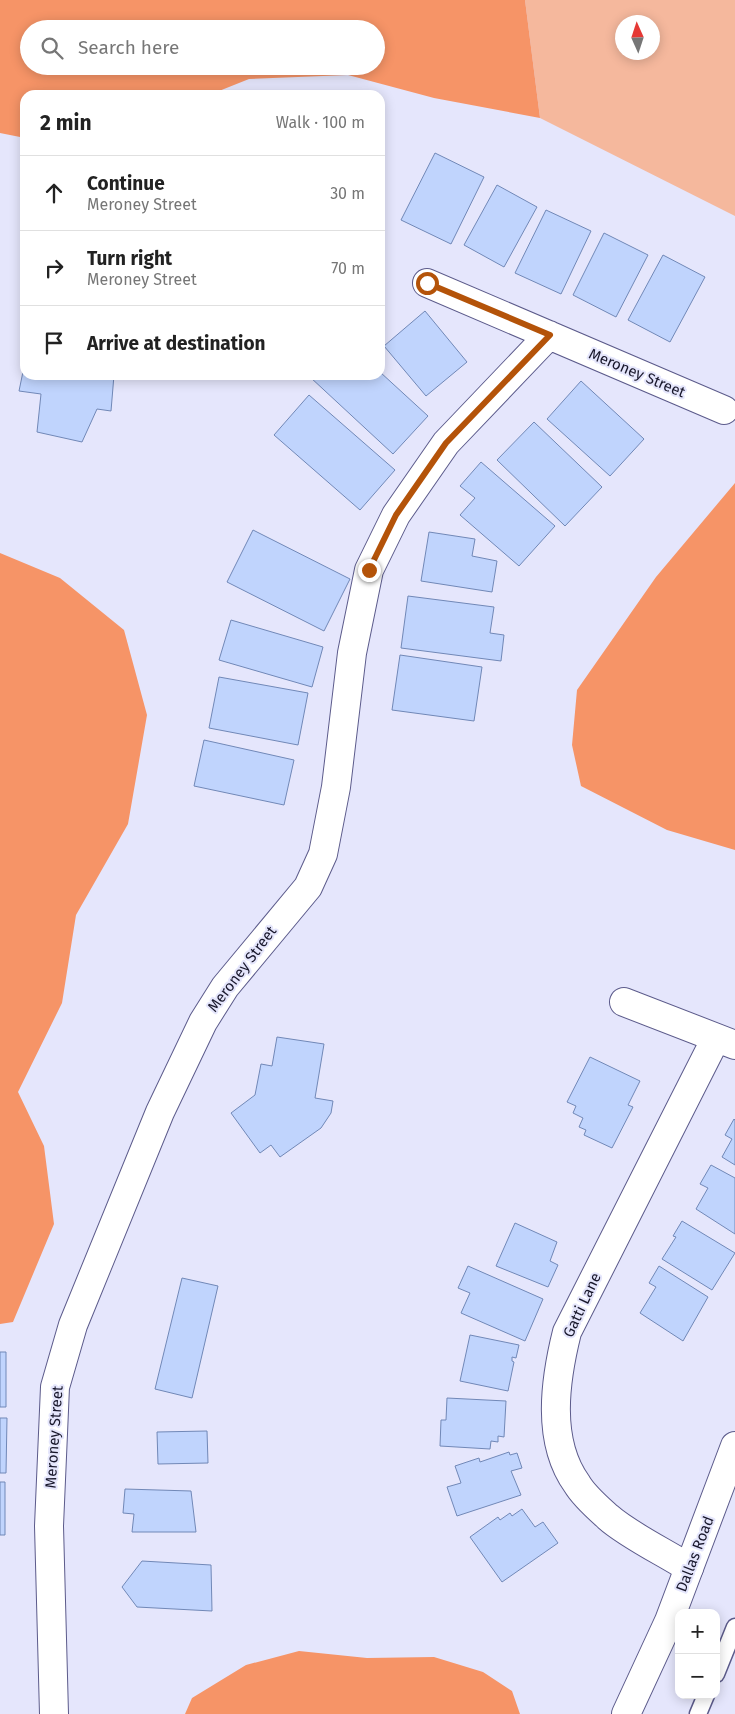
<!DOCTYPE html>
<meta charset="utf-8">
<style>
:root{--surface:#fff;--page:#f6f6f6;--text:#222;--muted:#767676;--line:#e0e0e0}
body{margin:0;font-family:"Fira Sans",sans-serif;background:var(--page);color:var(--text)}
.controls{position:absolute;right:15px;bottom:15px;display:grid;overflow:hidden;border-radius:10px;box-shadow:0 2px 12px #0003}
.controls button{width:45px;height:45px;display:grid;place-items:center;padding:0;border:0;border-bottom:1px solid var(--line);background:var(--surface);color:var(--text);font:25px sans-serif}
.compass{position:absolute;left:615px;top:15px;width:45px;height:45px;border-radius:50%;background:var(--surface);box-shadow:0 2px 12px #0003;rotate:357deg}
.stop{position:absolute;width:15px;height:15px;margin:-11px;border:4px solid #b45309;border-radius:50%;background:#fff}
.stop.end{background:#b45309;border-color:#fff;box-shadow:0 1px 5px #0008}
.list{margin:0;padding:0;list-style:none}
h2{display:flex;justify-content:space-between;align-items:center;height:65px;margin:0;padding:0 20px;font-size:21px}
h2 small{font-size:16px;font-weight:400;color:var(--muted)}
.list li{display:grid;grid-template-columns:32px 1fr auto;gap:15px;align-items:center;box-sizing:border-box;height:75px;padding:0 20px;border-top:1px solid var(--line)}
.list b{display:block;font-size:19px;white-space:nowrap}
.list p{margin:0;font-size:16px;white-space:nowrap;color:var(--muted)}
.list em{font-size:16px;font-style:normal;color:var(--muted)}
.icon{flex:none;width:28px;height:28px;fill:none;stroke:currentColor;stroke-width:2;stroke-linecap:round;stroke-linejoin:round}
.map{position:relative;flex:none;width:735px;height:1714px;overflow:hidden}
.search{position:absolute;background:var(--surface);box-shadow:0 2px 12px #0003;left:20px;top:20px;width:365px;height:55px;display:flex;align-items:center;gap:12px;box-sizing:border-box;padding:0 18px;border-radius:28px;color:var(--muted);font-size:19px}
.panel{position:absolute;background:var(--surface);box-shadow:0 2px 12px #0003;left:20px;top:90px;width:365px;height:290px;border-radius:15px}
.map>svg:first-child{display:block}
.green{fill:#f5b89d;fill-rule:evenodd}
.forest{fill:#f69467;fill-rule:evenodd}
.building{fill:#c0d4fd;stroke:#7188b7}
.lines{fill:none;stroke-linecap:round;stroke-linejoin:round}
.lane-casing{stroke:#5c5b8b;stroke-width:19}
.street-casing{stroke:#5c5b8b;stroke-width:30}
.secondary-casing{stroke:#5c5b8b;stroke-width:30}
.lane{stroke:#fff;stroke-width:16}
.street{stroke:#fff;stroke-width:28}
.secondary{stroke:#fff;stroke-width:28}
.route{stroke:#b45309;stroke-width:6}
.labels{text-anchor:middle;stroke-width:4;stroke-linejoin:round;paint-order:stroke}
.street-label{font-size:15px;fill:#18172b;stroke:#e5e6fc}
</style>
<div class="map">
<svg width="735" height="1714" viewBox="0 0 735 1714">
<rect width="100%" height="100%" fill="#e5e6fc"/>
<path class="green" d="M525,0H735V216L540,118ZM622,22H652V52H622Z"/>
<path class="forest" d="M0,0H525L540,118L434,98L348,75L249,79L209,95H25V138L0,133ZM29,29H376V66H29Z
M735,483V850L667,830L581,786L572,745L577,690L656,577Z
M0,553L60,578L124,630L147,715L128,824L76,915L62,1003L18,1092L44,1146L54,1224L13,1322L0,1324Z
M299,1651L367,1658L434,1657L483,1672L512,1691L520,1714H185L192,1698L246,1665Z"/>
<path class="building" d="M435,153L484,177L451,244L401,220Z
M497,185L537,207L504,267L464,245Z
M546,210L591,231L561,294L515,273Z
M604,233L648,255L616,317L573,295Z
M663,255L705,277L670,342L628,320Z
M425,311L467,362L426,396L384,346Z
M25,362V375H114L111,411L97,409L82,442L37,432L41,394L19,391Z
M380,372L428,416L393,454L310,377L380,375Z
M581,381L644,439L610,476L547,419Z
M309,395L395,470L360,510L274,435Z
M534,422L602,487L565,526L497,460Z
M481,462L555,526L519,566L460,515L475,498L460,486Z
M253,530L350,579L324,631L227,582Z
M429,532L475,539L472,556L497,561L492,592L421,581Z
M408,596L494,607L490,633L504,635L501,661L401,648Z
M231,620L323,647L312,687L219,660Z
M400,655L482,667L474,721L392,710Z
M219,677L308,693L298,745L209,728Z
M204,740L294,760L284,805L194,786Z
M277,1037L324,1044L315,1098L333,1101L331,1113L321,1128L280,1157L271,1145L260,1153L231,1113L255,1095L261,1064L272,1066Z
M590,1057L640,1081L628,1105L633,1107L612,1148L584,1135L586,1130L579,1127L583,1118L573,1113L576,1106L567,1102Z
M734,1119L735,1120V1165L722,1157L732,1139L725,1135Z
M711,1165L735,1178V1234L696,1209L708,1188L700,1184Z
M682,1221L735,1253L712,1290L662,1259L676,1237L673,1236Z
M515,1223L557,1242L550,1261L558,1265L548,1287L496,1266Z
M468,1266L543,1299L525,1341L461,1313L470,1293L458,1288Z
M659,1266L708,1297L683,1341L640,1313L656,1287L649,1283Z
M182,1278L218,1286L192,1398L155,1389Z
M470,1335L519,1345L516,1358L512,1357V1361L514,1362L508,1391L460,1381Z
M0,1352H6V1407H0Z
M447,1398L506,1401L504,1437L498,1436V1442L491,1441L490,1449L440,1446L441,1420H446Z
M0,1418H7L6,1473H0Z
M207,1431L208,1463L158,1464L157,1432Z
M509,1452L510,1455L517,1453L522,1468L511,1471L521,1495L457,1516L447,1487L461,1483L455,1466L479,1458L480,1462Z
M0,1482H5V1535H0Z
M125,1489L191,1491L196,1532H132L134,1514L123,1513Z
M522,1509L535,1527L543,1522L558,1543L502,1582L470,1537L498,1517L500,1520L510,1513L512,1516Z
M142,1561L211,1565L212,1611L137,1607L122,1587Z"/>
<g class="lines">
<g class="lane-casing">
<path id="lane" d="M716,1674L735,1627
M698,1714L706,1695"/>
</g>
<g class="street-casing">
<path id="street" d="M427,283L724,410
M624,1002L735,1045
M689,1568C666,1553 628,1535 608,1517C598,1508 584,1496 577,1484C546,1441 555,1380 567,1332L716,1038
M54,1714L49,1526L55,1387L73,1325L160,1112L203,1022L225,987L308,887L323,854L336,787L352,653L369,570L396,515L446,443L549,335"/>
</g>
<g class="secondary-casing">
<path id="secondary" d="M626,1714L669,1621L735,1446"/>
</g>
<use href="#lane" class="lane"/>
<use href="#street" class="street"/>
<use href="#secondary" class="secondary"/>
</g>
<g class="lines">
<path class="route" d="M369,570L396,515L446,443L550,335L427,283"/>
</g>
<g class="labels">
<g class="street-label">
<text transform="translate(637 373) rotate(23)" y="5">Meroney Street</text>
<text transform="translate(242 969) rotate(-53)" y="5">Meroney Street</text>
<text transform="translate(582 1305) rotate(-65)" y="5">Gatti Lane</text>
<text transform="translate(54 1437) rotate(-86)" y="5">Meroney Street</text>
<text transform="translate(695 1554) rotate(-69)" y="5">Dallas Road</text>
</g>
</g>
</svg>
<div class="controls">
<button>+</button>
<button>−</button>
</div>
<svg class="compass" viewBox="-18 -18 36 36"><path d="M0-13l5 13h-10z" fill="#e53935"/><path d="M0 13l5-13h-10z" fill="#767676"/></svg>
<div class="stop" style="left:427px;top:283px"></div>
<div class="stop end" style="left:369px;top:570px"></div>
<div class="search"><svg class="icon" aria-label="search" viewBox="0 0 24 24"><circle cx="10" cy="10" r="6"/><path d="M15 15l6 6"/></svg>Search here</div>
<section class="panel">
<h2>2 min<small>Walk · 100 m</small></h2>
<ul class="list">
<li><svg class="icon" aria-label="ahead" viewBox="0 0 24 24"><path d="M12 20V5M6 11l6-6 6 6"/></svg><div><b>Continue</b><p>Meroney Street</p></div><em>30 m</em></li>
<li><svg class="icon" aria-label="right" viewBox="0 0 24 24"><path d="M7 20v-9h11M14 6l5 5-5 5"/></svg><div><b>Turn right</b><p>Meroney Street</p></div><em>70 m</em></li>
<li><svg class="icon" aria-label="arrive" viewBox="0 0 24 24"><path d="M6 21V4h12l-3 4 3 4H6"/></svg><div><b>Arrive at destination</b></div></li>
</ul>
</section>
</div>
